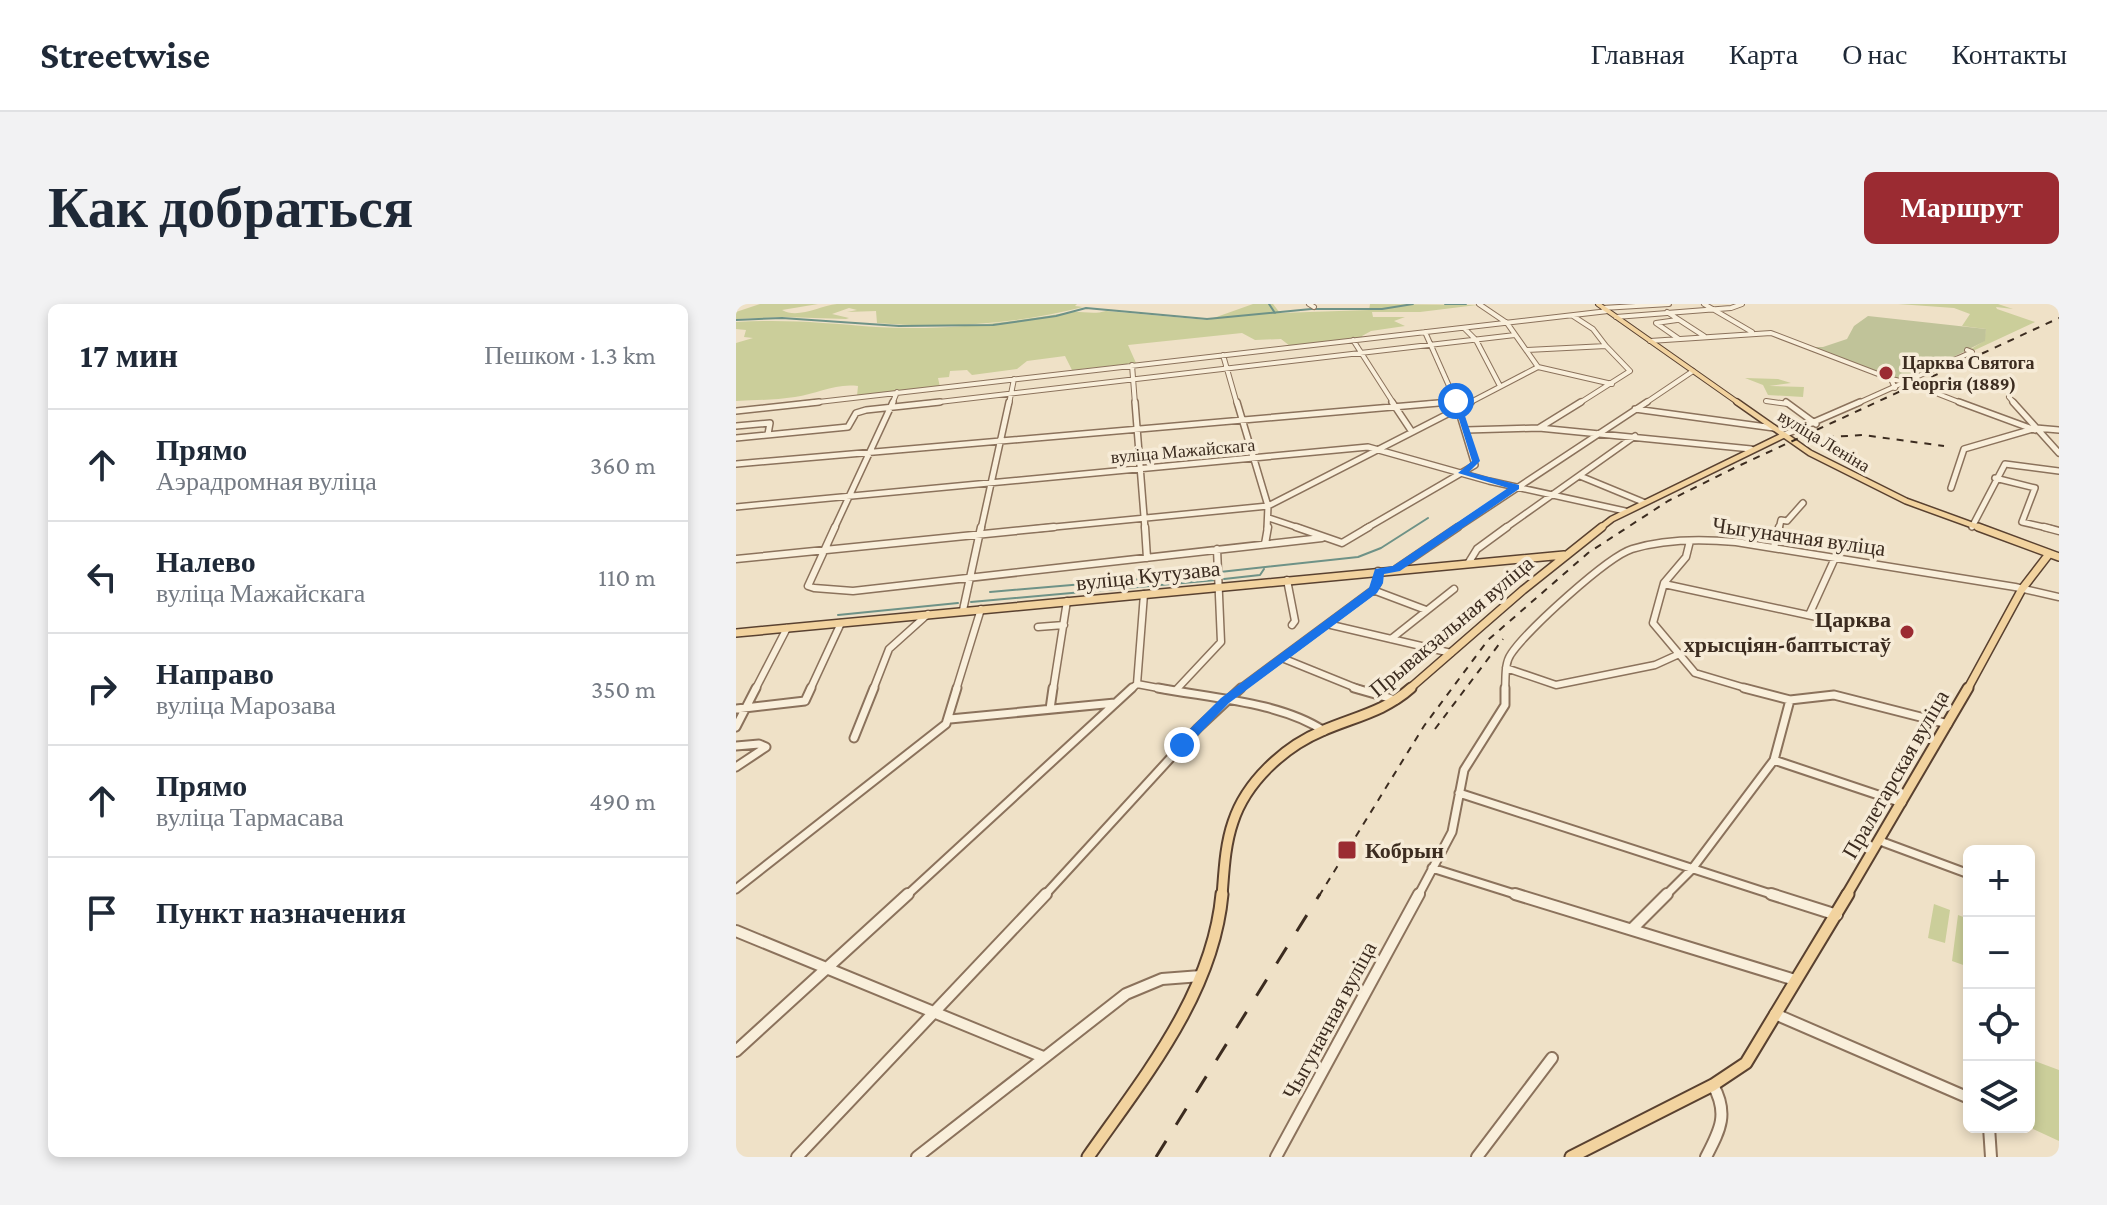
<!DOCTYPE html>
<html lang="ru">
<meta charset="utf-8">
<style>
:root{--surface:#fff;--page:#f2f2f3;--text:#1f2937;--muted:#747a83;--line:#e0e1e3;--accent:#9b2b32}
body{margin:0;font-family:"Crimson Pro",serif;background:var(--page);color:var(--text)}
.controls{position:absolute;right:24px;bottom:24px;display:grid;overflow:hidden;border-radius:12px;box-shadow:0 4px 12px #0003}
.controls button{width:72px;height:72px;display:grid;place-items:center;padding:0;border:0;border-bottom:2px solid var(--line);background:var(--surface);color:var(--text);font:40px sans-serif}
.stop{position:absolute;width:24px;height:24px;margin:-18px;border:6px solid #1a73e8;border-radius:50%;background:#fff}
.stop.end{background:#1a73e8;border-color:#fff;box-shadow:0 2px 8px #0008}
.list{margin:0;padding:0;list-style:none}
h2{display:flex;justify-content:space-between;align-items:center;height:104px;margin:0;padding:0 32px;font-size:34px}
h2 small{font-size:26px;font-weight:400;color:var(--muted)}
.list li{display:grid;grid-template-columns:52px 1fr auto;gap:24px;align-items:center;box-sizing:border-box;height:112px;padding:0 32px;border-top:2px solid var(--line)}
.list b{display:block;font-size:30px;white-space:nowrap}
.list p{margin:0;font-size:26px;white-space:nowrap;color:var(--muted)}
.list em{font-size:26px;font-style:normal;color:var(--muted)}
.icon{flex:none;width:44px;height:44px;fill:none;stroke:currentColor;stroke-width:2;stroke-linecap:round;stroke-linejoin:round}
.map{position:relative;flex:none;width:1323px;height:853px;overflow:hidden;border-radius:12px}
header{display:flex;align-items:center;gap:48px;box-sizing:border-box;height:112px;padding:0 40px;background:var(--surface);border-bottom:2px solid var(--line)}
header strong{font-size:38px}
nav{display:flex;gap:44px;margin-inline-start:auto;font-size:28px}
.intro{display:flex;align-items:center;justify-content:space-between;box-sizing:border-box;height:192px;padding:0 48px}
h1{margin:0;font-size:56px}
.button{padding:20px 36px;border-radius:12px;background:var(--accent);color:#fff;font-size:28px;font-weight:700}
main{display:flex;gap:48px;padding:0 48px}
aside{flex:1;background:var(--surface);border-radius:12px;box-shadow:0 4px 12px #0003}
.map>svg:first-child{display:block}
.green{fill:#cbce9a}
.cemetery{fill:#c0c399}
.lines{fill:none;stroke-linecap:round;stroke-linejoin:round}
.stream{stroke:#6e9287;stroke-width:2}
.minor-far4-casing{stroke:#8b725c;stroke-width:6}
.minor-far3-casing{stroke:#8b725c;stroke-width:8}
.minor-far2-casing{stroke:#8b725c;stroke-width:9}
.minor-far1-casing{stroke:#8b725c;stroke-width:11}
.minor-casing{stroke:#8b725c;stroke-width:14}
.major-far4-casing{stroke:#594130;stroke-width:6}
.major-far3-casing{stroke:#594130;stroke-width:8}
.major-far2-casing{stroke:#594130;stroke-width:10}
.major-far1-casing{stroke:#594130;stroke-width:13}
.major-casing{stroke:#594130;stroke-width:15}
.minor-far4{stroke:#f9efdb;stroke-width:4}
.minor-far3{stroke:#f9efdb;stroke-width:5}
.minor-far2{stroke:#f9efdb;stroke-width:6}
.minor-far1{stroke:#f9efdb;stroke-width:7}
.minor{stroke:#f9efdb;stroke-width:10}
.major-far4{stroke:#f2d39f;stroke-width:4}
.major-far3{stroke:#f2d39f;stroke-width:5}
.major-far2{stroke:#f2d39f;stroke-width:7}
.major-far1{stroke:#f2d39f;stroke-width:9}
.major{stroke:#f2d39f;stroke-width:11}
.rail-far1{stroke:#3c2c20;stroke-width:2;stroke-dasharray:7 7;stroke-linecap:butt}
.rail{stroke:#3c2c20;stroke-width:3;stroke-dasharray:19 19;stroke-linecap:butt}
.route{fill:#1a73e8}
.poi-dot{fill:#9b2b32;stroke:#f6ebd7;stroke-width:3}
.labels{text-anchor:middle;stroke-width:7;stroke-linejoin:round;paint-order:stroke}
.far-poi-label{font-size:18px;font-weight:bold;fill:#3c2c20;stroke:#f6ebd7;text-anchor:start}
.far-street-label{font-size:18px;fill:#3c2c20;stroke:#f6ebd7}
.street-label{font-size:22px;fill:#3c2c20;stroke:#f6ebd7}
.poi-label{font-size:22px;font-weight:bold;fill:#3c2c20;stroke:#f6ebd7;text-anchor:end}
</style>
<header>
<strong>Streetwise</strong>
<nav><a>Главная</a><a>Карта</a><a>О нас</a><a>Контакты</a></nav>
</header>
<div class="intro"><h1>Как добраться</h1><a class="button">Маршрут</a></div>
<main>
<aside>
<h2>17 мин<small>Пешком · 1.3 km</small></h2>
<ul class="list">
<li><svg class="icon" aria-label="ahead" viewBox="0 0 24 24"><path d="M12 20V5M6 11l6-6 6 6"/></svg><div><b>Прямо</b><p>Аэрадромная вуліца</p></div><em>360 m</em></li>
<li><svg class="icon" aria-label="left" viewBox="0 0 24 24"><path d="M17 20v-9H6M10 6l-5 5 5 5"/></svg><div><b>Налево</b><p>вуліца Мажайскага</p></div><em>110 m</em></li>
<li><svg class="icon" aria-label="right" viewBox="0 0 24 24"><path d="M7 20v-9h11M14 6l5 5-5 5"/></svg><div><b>Направо</b><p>вуліца Марозава</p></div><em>350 m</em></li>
<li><svg class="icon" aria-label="ahead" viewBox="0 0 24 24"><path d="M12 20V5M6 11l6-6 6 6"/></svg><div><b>Прямо</b><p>вуліца Тармасава</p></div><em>490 m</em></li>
<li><svg class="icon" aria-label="arrive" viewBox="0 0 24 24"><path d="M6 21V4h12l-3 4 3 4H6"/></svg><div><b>Пункт назначения</b></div></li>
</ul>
</aside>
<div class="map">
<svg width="1323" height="853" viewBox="0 0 1323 853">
<rect width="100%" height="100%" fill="#efe1c7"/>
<path class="green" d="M24,0H82L46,6C62,15 83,2 101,0H341L339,2L347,3C280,20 210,25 141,19L140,7L111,8L121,6L113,4L96,10L113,14L110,15L47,13L0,15V8Z
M517,0H537L544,9L633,6L634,0L741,1L684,8H636L637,13H669L658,17L669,22L635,27L626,32L627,34L554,42L545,35L519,36L506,29L392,41L400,59L336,66L329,52L291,57L281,65L236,71L231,66L214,67L213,73L202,74L204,83L121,92L122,82C99,79 81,90 59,93C39,96 20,96 0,97V39L17,34L8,33L10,26L0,25V18C51,15 90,19 140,23C206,27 270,19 335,8C346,7 357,11 370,7L472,16Z
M1162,0H1262L1277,5L1260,3L1261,5L1299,18L1239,46L1235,45L1248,37L1250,25L1226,22L1234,10L1218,4Z
M1009,74L1042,75L1055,79L1033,82L1068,83L1067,93L1032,91L1027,81Z
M1198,600L1214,606L1209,639L1192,634Z
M1222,611L1233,615V663L1216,657Z
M1296,756L1323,766V837L1293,823Z"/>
<path class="cemetery" d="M1132,12L1250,25L1249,37L1168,78L1072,43H1087L1111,35L1118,22Z"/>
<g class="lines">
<path class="stream" d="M533,0L539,9
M709,0H730
M0,16L46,14L163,22L257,21L320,12L350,4L471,15L575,5H646L677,0
M484,268L622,253L645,244L692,214
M488,275L524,271L528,265
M254,288L477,269
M235,298L480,276
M102,311L222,299"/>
<g class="minor-far4-casing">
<path id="minor-far4" d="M573,0L578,3
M968,0L1016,28
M867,4L933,0
M931,8L968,32
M837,12L857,25L870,42
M880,13L995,4L1006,0
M941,16L920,19L943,35
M728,24L740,36L764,82
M689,28L721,100
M617,36L658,100
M914,37L1035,29L1155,75L1159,84
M791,46L870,42L894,67L842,100
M487,51L501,100
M396,61L399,100
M802,63L876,80
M1155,75L1169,78L1236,48L1231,46
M1193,85L1187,84L1228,100
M1273,93L1279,100
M1030,97L1052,100
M65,100L872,7
M156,100L161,88
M186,100L779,31
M273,100L278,75
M691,100L720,97
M731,100L802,63L771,19L743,0
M908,100L957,67
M1120,100L1169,78"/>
</g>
<g class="minor-far3-casing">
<path id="minor-far3" d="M399,98L409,225
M501,98L532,202L531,225
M656,98L676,128
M1050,98L1080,120
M1223,98L1299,126
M1277,98L1323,149
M899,105L1038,124
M0,107L83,98
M0,122L34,119L32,130
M803,124L845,98
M730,126L803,124L1015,145
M1048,131L1124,98
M0,134L112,123L120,109L130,106L204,98
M0,160L714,98
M844,172L907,198
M1259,174L1299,184L1286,218L1316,225
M1215,184L1228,145L1300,124L1323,126
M0,203L632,143L753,177L889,207
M533,214L566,225
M1236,223L1269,160L1323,167
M98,225L157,98
M245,225L273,98
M298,225L532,202L735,98
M629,225L739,161L720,98
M719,225L911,98
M768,225L899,132
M1043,225L1045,216L1051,217L1067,199"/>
</g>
<g class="minor-far2-casing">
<path id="minor-far2" d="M99,223L72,282L78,284L117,287L586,234
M409,223L411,254
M560,223L606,239L633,223
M1308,223L1323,227
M954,237L950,253L928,279L917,319L959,369L1016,386
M529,240L532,223
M1038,244L1043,223
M0,255L318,223
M733,258L741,245L771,223
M660,265L722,223
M551,276L559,317L556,321
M928,280L1090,315
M637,286L690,306
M227,306L245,223
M1073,311L1099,254
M591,320L715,349
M302,323L328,321
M655,335L718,285
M546,354L625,386
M770,364L820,381L919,361L941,351
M401,380L433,386
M19,386L51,324
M74,386L105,319
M137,386L153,345L192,310
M220,386L245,305
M317,386L331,297
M394,386L401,380L408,290
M440,386L485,338L481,245
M502,386L637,286L642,279V267
M769,386C770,375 768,360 775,350C790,327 871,253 896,245C928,235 967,235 1000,238L1279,283L1323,293"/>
</g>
<g class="minor-far1-casing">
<path id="minor-far1" d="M422,384C474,394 545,398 588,427
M618,384L660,396
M1008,384L1054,396L1098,391L1212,420
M0,405L69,397L75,384
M314,405L317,384
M214,415L379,399
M0,423L20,384
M118,434L138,384
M0,442L23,440L30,443L0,463
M1038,456L1166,499
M723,489L1041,592
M1144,537L1233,570
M696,564L785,592
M0,585L210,420L221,384
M170,592L396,384
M308,592L462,424L505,384
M682,592L716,528L728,466L769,401V384
M929,592L956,565L1038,456L1054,396"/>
</g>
<g class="minor-casing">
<path id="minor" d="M779,590L1059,676
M1035,590L1101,611
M896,625L931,590
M0,627L307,753
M1039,710L1233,794
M0,747L172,590
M1253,823L1255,853
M61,853L310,590
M181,853L390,690L426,675L465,672
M540,853L683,590
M741,853L816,754
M970,853C984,826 993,810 977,781"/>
</g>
<g class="major-far4-casing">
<path id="major-far4" d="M862,0L1004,100"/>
</g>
<g class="major-far3-casing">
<path id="major-far3" d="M1001,98L1074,149L1170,197L1247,225
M863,225L876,215L1048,131"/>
</g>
<g class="major-far2-casing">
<path id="major-far2" d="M1242,223L1323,253
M0,329L828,251
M672,386L787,286L866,223
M1231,386L1286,285L1313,250"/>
</g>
<g class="major-far1-casing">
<path id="major-far1" d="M486,592C488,567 489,541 497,518C510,478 548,443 586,427C618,413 648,408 675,384
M1110,592L1232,384"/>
</g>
<g class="major-casing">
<path id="major" d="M352,853C408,773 477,690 486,590
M835,853L977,781L1010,759L1112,590"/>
</g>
<use href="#minor-far4" class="minor-far4"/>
<use href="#minor-far3" class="minor-far3"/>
<use href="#minor-far2" class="minor-far2"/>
<use href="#minor-far1" class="minor-far1"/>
<use href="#minor" class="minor"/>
<use href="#major-far4" class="major-far4"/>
<use href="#major-far3" class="major-far3"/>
<use href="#major-far2" class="major-far2"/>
<use href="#major-far1" class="major-far1"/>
<use href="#major" class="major"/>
<path class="rail-far1" d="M1077,134L1127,131L1208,142
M699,425L767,335
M583,592L688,422L752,336L852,249L932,197L998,164L1323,14"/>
<path class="rail" d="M420,853L584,590"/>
</g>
<path class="route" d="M717,96L724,97L744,157L733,168L783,181V185L664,267L648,270L647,279L641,289L493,399L450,444H441V438L485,394L633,284L639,265L657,262L772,184L722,169L736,157Z"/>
<g class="poi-dot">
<circle cx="1150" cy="69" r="8"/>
<circle cx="1171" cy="328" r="8"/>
<rect x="601" y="536" width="20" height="20" rx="4"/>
</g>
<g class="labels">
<g class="far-poi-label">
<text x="1166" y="65">Царква Святога<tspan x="1166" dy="21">Георгія (1889)</tspan></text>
</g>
<g class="far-street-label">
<text transform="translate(1088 137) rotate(31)" y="6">вуліца Леніна</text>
<text transform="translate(447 147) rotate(-5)" y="6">вуліца Мажайскага</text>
</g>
<g class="street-label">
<text transform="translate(1063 232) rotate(8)" y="8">Чыгуначная вуліца</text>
<text transform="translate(412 271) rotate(-6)" y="8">вуліца Кутузава</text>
<text transform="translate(715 322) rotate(-40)" y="8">Прывакзальная вуліца</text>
<text transform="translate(1159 470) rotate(-60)" y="8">Пралетарская вуліца</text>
<text transform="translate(593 716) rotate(-62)" y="8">Чыгуначная вуліца</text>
</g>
<g class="poi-label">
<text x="1155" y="323">Царква<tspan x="1155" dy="25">хрысціян-баптыстаў</tspan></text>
<text x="629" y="554" text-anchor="start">Кобрын</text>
</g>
</g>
</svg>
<div class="controls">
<button>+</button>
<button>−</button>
<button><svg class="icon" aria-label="locate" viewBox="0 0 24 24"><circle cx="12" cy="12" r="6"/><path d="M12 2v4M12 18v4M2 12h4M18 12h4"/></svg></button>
<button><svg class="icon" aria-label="layers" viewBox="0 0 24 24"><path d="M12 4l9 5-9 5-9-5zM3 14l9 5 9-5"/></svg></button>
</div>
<div class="stop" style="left:720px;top:97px"></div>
<div class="stop end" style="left:446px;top:441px"></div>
</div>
</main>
